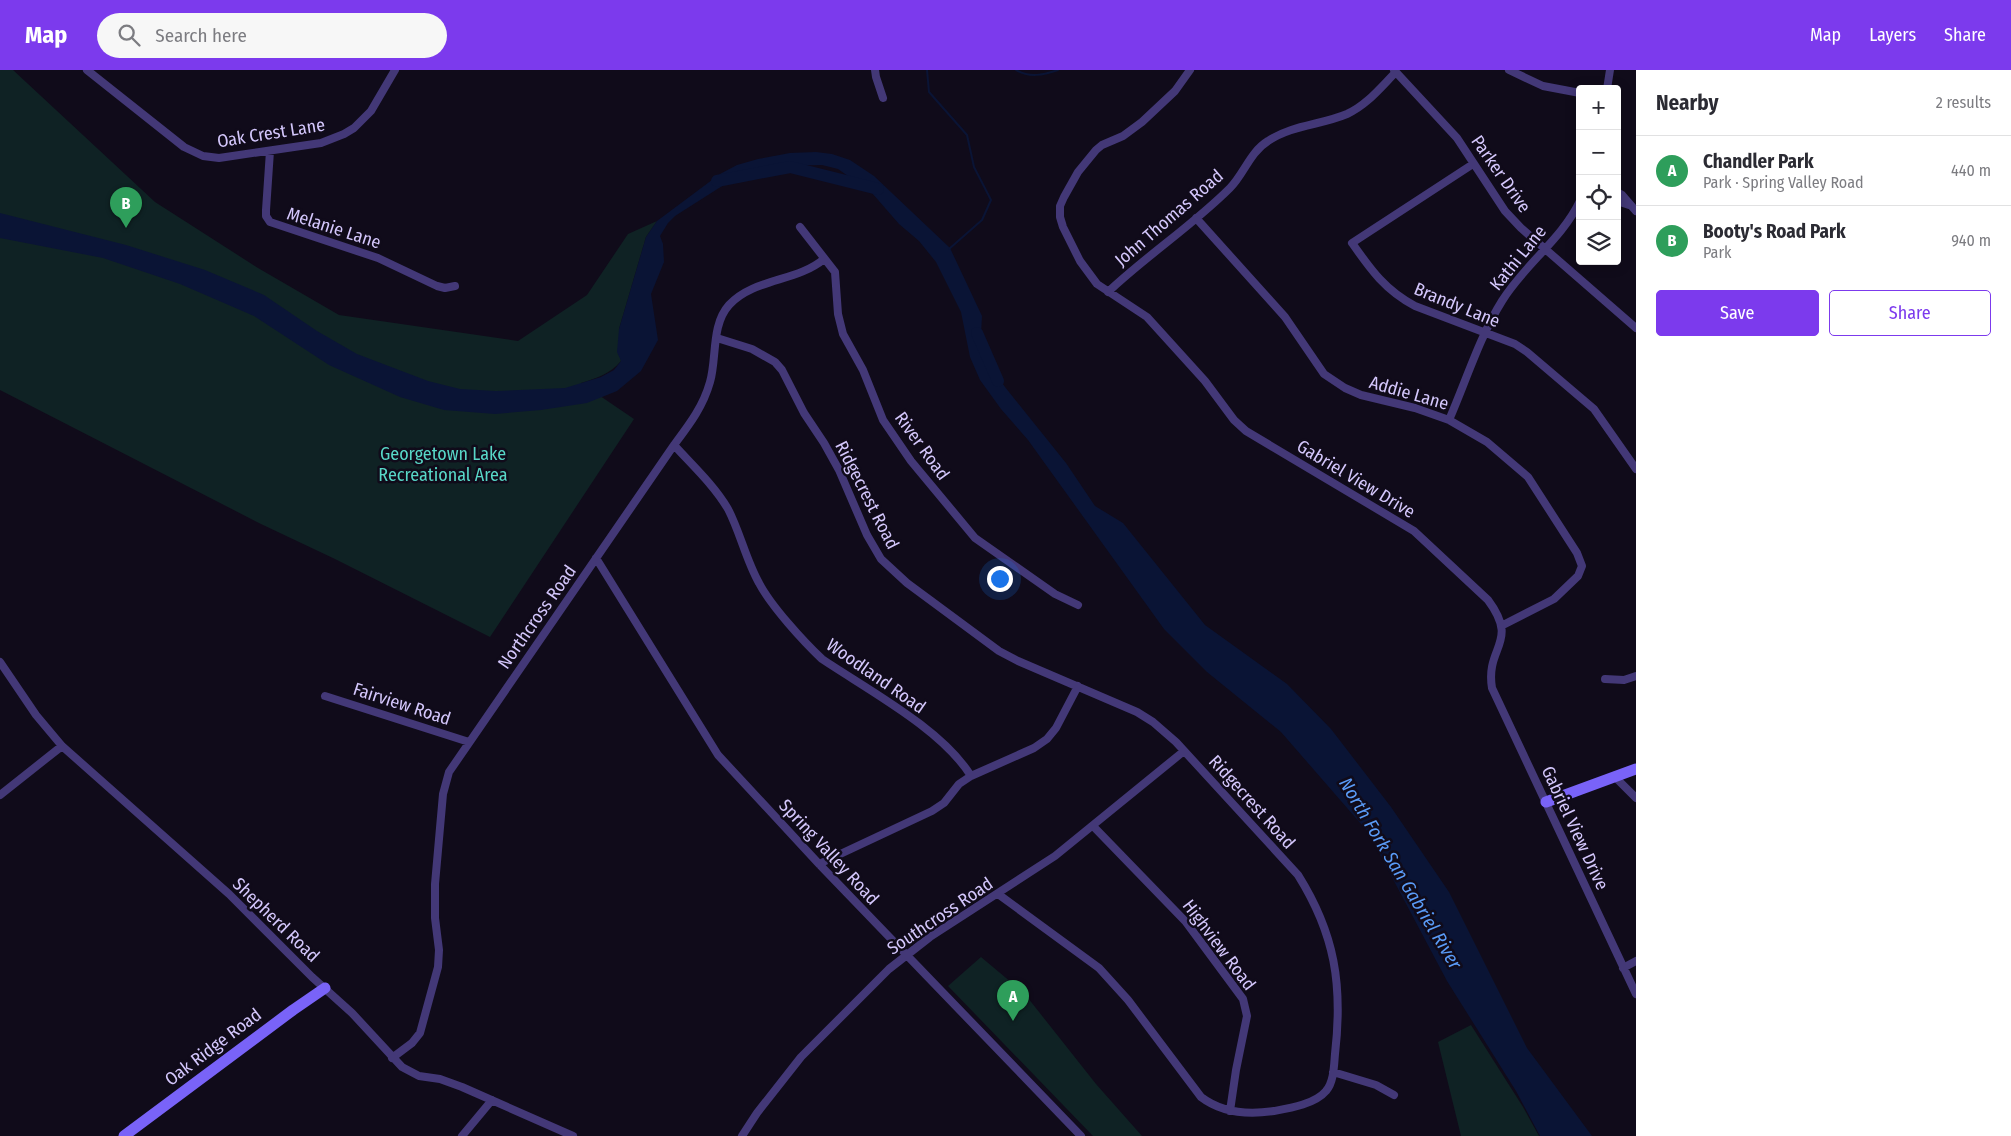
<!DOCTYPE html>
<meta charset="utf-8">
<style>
:root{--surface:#fff;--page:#f7f7f7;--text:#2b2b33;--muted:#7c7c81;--line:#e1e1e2;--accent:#7c3aed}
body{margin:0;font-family:"Fira Sans Condensed",sans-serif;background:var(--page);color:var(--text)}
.controls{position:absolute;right:15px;top:15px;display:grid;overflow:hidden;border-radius:5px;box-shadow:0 2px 12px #0003}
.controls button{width:45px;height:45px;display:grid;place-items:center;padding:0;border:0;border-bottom:1px solid var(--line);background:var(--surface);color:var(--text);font:25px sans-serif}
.you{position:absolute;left:999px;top:508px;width:18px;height:18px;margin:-12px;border:4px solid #fff;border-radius:50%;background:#1a73e8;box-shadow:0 0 0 8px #1a73e833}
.badge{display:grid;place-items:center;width:32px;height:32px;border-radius:50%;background:var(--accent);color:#fff;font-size:16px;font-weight:700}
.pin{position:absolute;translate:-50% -41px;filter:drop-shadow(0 1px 2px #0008)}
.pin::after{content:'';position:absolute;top:26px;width:18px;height:15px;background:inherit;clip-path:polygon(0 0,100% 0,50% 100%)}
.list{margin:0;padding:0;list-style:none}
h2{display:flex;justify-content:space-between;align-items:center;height:65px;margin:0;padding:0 20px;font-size:21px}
h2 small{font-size:16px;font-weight:400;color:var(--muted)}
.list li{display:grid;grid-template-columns:32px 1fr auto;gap:15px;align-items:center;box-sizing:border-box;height:70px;padding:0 20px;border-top:1px solid var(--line)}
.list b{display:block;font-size:19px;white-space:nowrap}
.list p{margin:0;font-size:16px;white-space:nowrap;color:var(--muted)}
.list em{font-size:16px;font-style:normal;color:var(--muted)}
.actions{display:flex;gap:10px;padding:15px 20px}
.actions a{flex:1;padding:11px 0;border:1px solid var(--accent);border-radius:5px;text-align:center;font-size:18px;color:var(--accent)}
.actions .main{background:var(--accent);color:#fff}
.icon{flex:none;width:28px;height:28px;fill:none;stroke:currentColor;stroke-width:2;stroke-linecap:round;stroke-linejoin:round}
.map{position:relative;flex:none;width:1636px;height:1066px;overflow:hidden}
header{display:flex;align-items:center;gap:30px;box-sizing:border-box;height:70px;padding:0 25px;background:var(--accent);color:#fff}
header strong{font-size:24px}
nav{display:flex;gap:28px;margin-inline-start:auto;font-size:18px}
.search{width:350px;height:45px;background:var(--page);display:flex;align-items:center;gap:12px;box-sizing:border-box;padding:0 18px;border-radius:28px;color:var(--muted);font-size:19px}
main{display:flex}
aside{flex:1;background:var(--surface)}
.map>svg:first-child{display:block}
.green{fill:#0f2224}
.water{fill:#0a1435}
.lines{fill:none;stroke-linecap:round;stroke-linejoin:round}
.stream{stroke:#0a1435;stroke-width:2}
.river{stroke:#0a1435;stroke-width:12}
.street{stroke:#433877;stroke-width:8}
.secondary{stroke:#7963f8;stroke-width:11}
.labels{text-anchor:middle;stroke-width:5;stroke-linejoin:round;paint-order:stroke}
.street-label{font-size:18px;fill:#d4c7fc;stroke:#100b1a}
.park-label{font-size:18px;fill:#58d7c7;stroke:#100b1a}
.water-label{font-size:19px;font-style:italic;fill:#5a9bf7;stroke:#100b1a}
</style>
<header>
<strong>Map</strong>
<div class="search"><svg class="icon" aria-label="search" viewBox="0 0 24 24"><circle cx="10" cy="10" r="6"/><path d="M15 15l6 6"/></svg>Search here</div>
<nav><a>Map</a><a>Layers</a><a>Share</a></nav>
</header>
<main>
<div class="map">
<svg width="1636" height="1066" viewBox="0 0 1636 1066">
<rect width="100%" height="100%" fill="#100b1a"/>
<path class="green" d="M0,0H13L155,132L258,198L339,245L518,271L587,225L628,164L657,151L646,167L619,259L621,291C610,304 597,308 581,313L634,349L490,567L335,489L261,454L0,320Z
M981,887L1024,923L1096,1014L1142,1066H1093L948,916Z
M1471,955L1523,1037L1539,1066H1461L1438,972Z"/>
<path class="water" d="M816,82L832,84L850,90L874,106L950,178L982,246L981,264L985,288L1005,317L1066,393L1095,436L1123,453L1205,555L1287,614L1331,659L1391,737L1449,822L1527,978L1592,1066H1540L1516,1021L1447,911L1368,762L1281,662L1207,602L1164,559L1028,370L1001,339L980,310L970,287L961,242L936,192L919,171L899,154L872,123L838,99L822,95L772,96L741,104L675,146L668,153L660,166L663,174L664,192L651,224L658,270L641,301L617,321L587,333L541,340L495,344L444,340L400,327L329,295L254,246L180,214L103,188L0,168V143L126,175L205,200L264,225L317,261L357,284L428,311L460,319L496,321L565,318L601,307L614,300L621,291L617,282L619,259L646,167L657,151L720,104L737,95L758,89L790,83Z"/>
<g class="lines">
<path class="stream" d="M927,0L929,22L967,65L974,97L991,130L982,150L949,179
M1016,0C1030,8 1043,5 1058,0"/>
<path class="river" d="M717,111L790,97L878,119
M977,263L998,311"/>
<path class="street" d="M87,0L184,77L203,86L219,88L321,73L344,64L354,58L371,41L395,0
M875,0L876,7L883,28
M1190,0L1175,21L1142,52L1123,66L1102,75L1096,80L1078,102L1064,127L1060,136V147L1063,157L1080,191L1097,214L1147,247L1205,311L1234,350L1246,361L1414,461L1488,530C1520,573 1485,576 1492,618L1636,924
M1394,0L1457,68L1505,141L1521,158L1636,258
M1509,0L1543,16L1580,23
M1607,19L1610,0
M270,81L266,140V146L270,152L378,188L437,216L445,218L455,216
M1473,94L1352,173C1371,200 1385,220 1415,236L1515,274L1527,282L1594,339L1636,399
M1617,122L1622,125L1636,141
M1617,131L1629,135
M1196,148L1285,247L1324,304L1345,318L1361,325L1415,338L1449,350L1487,372L1528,407L1577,483L1582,496L1578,506L1554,529L1503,555
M800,157L835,202L838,244L843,264L863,300L883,350L911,391L975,468L1055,524L1078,535
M1108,222C1147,185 1192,156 1230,118C1244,104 1250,82 1268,71C1292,55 1321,55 1347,44C1367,35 1381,17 1396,2
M717,268L752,279L775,292L782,300L804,343L824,373L839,400L867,465L881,489L907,513L999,581L1018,591L1137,642L1153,652L1176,672L1298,805C1335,864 1343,915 1335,984C1334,995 1334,1012 1326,1021C1315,1034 1291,1038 1274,1041C1248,1045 1222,1043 1201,1027L1128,930L1099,898L998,824
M1449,350C1466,311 1480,266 1502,231C1524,195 1562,169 1580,131
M674,375C692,395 714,415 728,439C740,462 746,490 759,513C771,536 803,571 822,589C868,620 942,659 971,706
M596,488L718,685L819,794L1081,1066
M0,592L36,645L62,676L229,824L312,907L352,943L402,997L419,1006L440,1009L462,1017L573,1066
M1605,609L1624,610L1636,606
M325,626L469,672
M1614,706L1636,728
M0,725L62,676
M1093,756L1186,852L1243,929L1247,946L1236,1000L1230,1041
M819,794L932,741L944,733L959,714L971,706L1034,678L1047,669L1056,658L1078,616
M1623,898L1636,891
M392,988L412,973L420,963L438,897L439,880L435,848V814L443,724L449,702L674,375C689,355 703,337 710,312C717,288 711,255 729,235C754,208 797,212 824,189
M1333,1002L1376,1015L1394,1025
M462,1066L492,1030
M742,1066L757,1043L801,987L889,899L930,867L1055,786L1184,681"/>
<path class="secondary" d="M1546,732L1636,699
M124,1066L293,940L325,918"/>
</g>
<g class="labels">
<g class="street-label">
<text transform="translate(271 63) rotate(-9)" y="6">Oak Crest Lane</text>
<text transform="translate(1501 104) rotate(55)" y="6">Parker Drive</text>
<text transform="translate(1169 148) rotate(-41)" y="6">John Thomas Road</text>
<text transform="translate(334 158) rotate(18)" y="6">Melanie Lane</text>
<text transform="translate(1518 188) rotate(-51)" y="6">Kathi Lane</text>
<text transform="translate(1457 235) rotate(22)" y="6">Brandy Lane</text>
<text transform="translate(1409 323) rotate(16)" y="6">Addie Lane</text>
<text transform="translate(922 376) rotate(54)" y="6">River Road</text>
<text transform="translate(1356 409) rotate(31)" y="6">Gabriel View Drive</text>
<text transform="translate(867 425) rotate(63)" y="6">Ridgecrest Road</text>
<text transform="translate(537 547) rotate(-55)" y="6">Northcross Road</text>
<text transform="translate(876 606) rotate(35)" y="6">Woodland Road</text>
<text transform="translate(402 634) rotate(18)" y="6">Fairview Road</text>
<text transform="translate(1252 732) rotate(48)" y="6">Ridgecrest Road</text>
<text transform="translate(1575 758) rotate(65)" y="6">Gabriel View Drive</text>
<text transform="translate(829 782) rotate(47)" y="6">Spring Valley Road</text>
<text transform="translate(940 846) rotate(-34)" y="6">Southcross Road</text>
<text transform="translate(276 850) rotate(44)" y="6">Shepherd Road</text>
<text transform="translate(1219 875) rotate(53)" y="6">Highview Road</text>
<text transform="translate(213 977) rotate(-37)" y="6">Oak Ridge Road</text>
</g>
<g class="park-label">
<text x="443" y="390">Georgetown Lake<tspan x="443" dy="21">Recreational Area</tspan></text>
</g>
<g class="water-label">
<text transform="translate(1401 803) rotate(59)" y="7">North Fork San Gabriel River</text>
</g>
</g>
</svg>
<div class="controls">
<button>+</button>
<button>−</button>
<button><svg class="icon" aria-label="locate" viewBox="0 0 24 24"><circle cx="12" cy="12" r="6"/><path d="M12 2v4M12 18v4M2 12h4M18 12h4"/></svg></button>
<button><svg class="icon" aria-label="layers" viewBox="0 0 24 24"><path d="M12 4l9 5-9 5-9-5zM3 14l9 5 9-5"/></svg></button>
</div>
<div class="you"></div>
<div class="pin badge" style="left:1013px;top:951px;background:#2e9e5b">A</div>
<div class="pin badge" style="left:126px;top:158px;background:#2e9e5b">B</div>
</div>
<aside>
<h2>Nearby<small>2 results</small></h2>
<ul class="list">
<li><span class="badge" style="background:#2e9e5b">A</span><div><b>Chandler Park</b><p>Park · Spring Valley Road</p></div><em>440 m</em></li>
<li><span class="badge" style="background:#2e9e5b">B</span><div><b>Booty's Road Park</b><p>Park</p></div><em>940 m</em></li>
</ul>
<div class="actions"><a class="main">Save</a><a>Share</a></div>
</aside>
</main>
